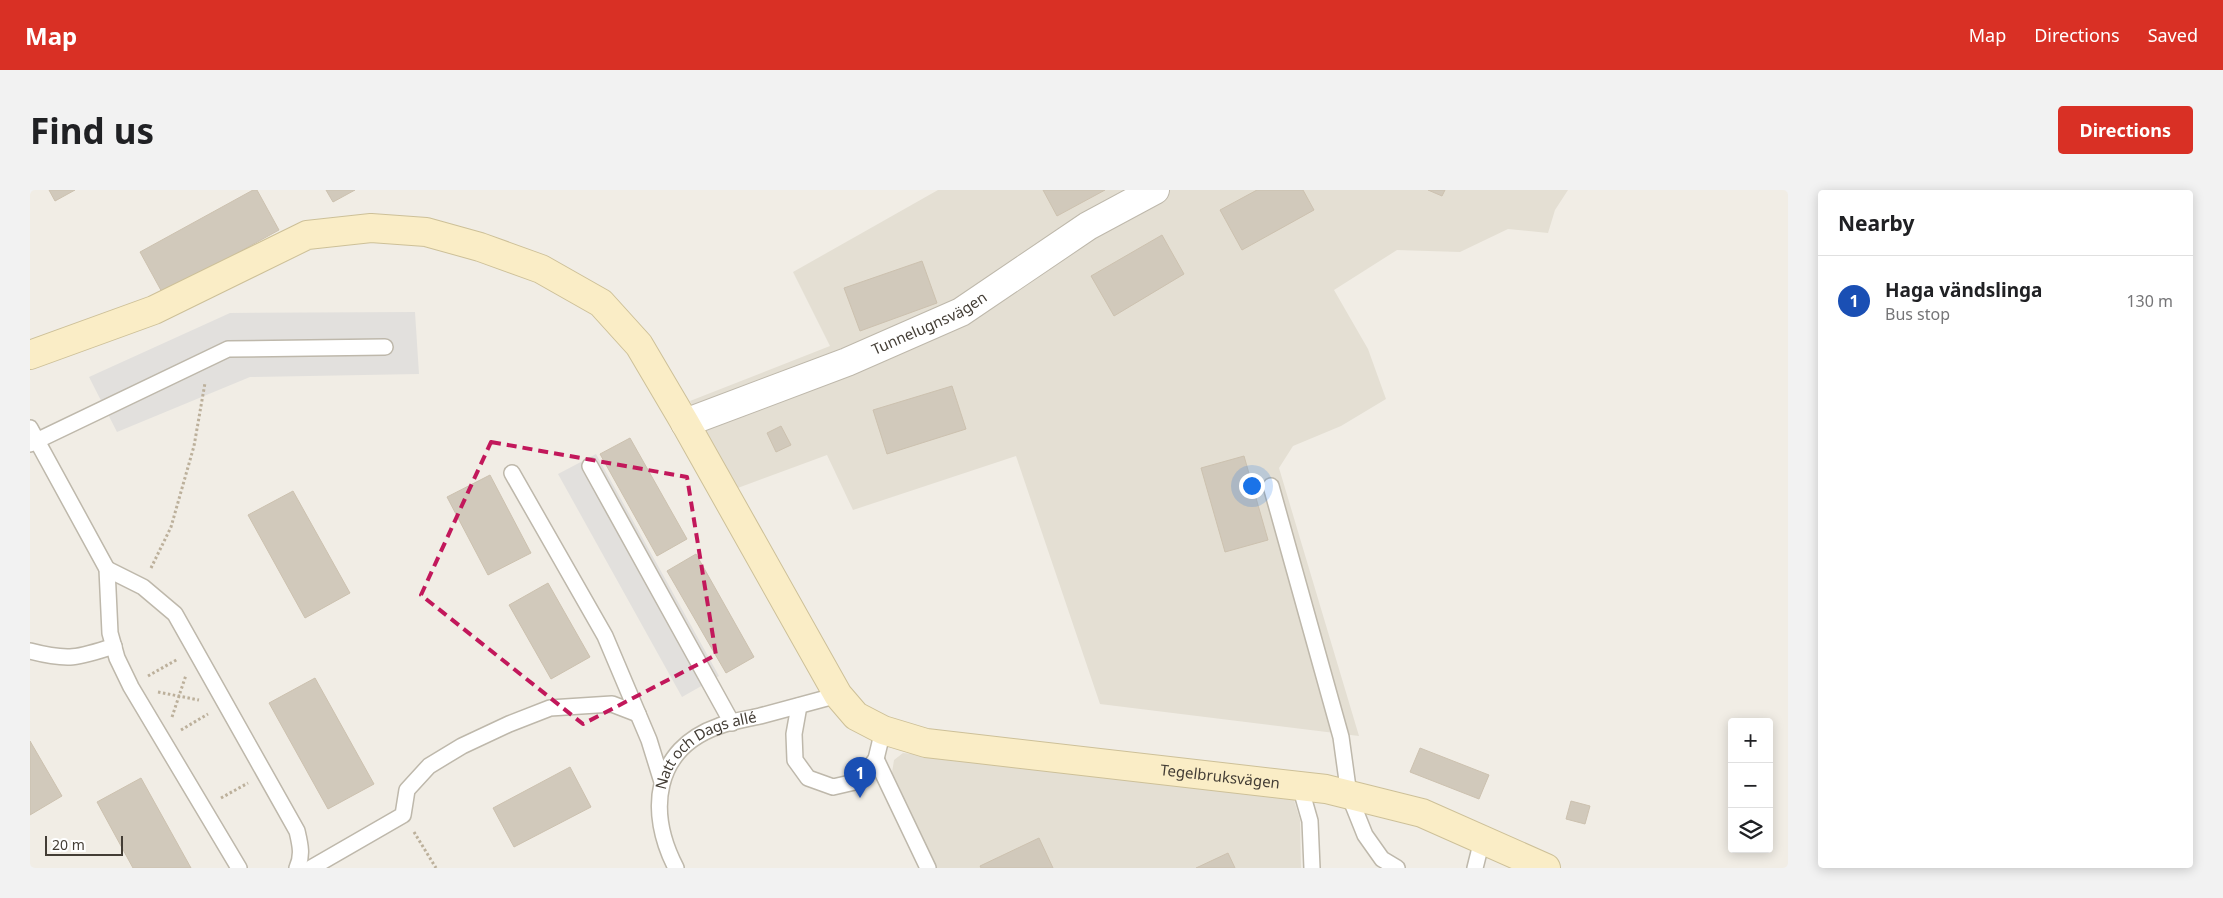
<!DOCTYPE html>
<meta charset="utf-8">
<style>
:root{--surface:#fff;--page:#f2f2f2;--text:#202124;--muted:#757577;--line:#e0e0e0;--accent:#d93025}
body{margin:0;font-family:"Noto Sans",sans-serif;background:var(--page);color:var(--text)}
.controls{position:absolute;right:15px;bottom:15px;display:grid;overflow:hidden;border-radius:5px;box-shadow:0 2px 12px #0003}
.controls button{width:45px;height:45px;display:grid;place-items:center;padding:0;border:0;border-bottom:1px solid var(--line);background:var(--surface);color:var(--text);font:25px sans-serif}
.scale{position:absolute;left:15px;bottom:12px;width:78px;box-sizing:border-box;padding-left:5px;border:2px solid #433d35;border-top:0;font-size:14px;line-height:18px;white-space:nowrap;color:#433d35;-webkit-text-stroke:4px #fff;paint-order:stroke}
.you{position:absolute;left:1221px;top:295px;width:18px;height:18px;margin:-12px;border:4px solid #fff;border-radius:50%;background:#1a73e8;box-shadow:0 0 0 8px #1a73e833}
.badge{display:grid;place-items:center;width:32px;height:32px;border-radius:50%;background:var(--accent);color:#fff;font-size:16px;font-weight:700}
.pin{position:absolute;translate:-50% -41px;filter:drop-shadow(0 1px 2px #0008)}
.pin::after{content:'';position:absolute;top:26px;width:18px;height:15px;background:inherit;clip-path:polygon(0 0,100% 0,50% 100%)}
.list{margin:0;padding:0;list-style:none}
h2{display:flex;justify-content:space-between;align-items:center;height:65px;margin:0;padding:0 20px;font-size:21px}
h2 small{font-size:16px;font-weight:400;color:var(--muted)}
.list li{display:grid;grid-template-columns:32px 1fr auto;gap:15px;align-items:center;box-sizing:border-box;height:90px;padding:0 20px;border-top:1px solid var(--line)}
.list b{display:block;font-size:19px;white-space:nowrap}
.list p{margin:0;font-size:16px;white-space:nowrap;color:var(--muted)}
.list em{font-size:16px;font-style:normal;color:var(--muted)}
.icon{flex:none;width:28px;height:28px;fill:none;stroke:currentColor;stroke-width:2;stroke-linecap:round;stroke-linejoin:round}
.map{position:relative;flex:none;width:1758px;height:678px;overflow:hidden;border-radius:5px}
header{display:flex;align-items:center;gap:30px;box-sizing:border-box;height:70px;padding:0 25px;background:var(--accent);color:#fff}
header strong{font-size:24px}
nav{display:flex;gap:28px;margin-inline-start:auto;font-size:18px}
.intro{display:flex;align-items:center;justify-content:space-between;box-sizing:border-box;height:120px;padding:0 30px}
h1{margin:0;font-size:35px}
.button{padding:12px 22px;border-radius:5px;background:var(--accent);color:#fff;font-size:18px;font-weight:700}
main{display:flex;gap:30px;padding:0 30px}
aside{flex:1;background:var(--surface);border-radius:5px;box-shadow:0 2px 12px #0003}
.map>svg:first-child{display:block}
.residential{fill:#e4dfd3}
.parking{fill:#e2e0dd}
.building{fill:#d1c9bb;stroke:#ccc1af}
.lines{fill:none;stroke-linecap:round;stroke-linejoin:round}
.lane-casing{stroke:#beb8ab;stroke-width:18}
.street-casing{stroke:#beb8ab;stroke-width:30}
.secondary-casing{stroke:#cdc098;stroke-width:30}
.path{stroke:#bcb09b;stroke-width:3;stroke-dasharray:2.5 2.5;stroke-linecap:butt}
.lane{stroke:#fff;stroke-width:15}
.street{stroke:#fff;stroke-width:28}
.secondary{stroke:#faedc6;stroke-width:28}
.marked{fill:none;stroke:#c2185b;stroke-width:4;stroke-dasharray:10 6;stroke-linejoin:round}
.labels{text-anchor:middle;stroke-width:4;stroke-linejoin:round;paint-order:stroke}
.street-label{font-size:15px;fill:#433d35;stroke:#fff}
</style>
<header>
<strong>Map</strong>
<nav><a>Map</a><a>Directions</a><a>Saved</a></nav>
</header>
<div class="intro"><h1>Find us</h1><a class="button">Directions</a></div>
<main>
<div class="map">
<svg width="1758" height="678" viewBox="0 0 1758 678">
<rect width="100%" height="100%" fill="#f1ede5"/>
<path class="residential" d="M908,0H1538L1525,20L1518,43L1478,39L1430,62L1367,60L1304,100L1338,159L1356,209L1311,236L1263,256L1249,278L1329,546L1070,514L986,266L823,320L797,265L705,299L660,211L800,156L763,82Z
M873,563L1230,597L1263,607L1270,630L1271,678H907L862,583L864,570Z"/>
<path class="parking" d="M385,122L389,184L220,187L87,242L59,187L200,123Z
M566,264L689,486L652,507L528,284Z"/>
<path class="building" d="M19,0H45L25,11Z
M223,0H227L249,40L133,104L110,62Z
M296,0H325L303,12Z
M1013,0H1075L1027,26Z
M1227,0H1273L1284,20L1212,60L1190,20Z
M1398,0H1415L1412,6Z
M1132,45L1154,84L1084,126L1061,86Z
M892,71L907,113L830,141L814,98Z
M922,196L936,239L857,264L843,220Z
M751,236L761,255L746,262L737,243Z
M600,248L657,349L627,366L570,264Z
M1214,266L1238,350L1195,362L1171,278Z
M460,285L501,363L458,385L417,307Z
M263,301L320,403L275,428L218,325Z
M666,364L724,467L696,483L637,381Z
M518,393L560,467L521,489L479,415Z
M285,488L344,594L298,619L239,513Z
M0,551L32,606L0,625Z
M1390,558L1459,585L1449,609L1380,582Z
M540,577L561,617L484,657L463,618Z
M111,588L161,678H103L67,612Z
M1541,611L1560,616L1555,634L1536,629Z
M1009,648L1023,678H951L950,676Z
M1198,663L1205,678H1166Z"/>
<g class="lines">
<g class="lane-casing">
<g id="lane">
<path d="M0,238L77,379L80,443L87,468L101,497L209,678"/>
<path d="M0,254L198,159L355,157"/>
<path d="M560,276L702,533"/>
<path d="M482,283L575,446L619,550L632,592"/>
<path d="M1241,296L1311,547L1319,605L1335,645L1352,669L1367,678"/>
<path d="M77,379L113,397L145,424L267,641C270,654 273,665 267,678"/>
<path d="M0,461C38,471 48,468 84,456"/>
<path d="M769,516L764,544L765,570L778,588L803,597L829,591L846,569L853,540"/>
<path d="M846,569L898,678"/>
<path d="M1270,596L1280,631L1282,678"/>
<path d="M281,678L373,625L377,600L399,576L432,556L479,534L520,518L582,514L608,524"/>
<path id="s1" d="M646,678C617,622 623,559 689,536C702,531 717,529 730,526C756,519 782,512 808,505"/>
<path d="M1445,678L1452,650"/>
</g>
</g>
<g class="street-casing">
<g id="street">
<path id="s2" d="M655,233L817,172L931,122L1058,36L1125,0"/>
</g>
</g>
<g class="secondary-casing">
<g id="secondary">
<path id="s3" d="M0,165L124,120L277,45L341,38L396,42L450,57L511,79L571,113L609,155L655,233L808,505L826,526L853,540L896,553L1296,599L1392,623L1516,678"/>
</g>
</g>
<path class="path" d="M121,378L141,337L164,256L175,193
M118,486L148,469
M128,502L169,510
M142,527L156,485
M151,540L178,524
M191,608L218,593
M384,642L406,678"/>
<use href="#lane" class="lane"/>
<use href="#street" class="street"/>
<use href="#secondary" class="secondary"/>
</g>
<path class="marked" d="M461,252L657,287L686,465L553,534L391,405Z"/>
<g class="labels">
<g class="street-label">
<text dy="5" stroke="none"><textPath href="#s2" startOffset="264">Tunnelugnsvägen</textPath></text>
<text dy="5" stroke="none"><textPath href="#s1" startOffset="146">Natt och Dags allé</textPath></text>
<text dy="5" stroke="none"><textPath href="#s3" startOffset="1470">Tegelbruksvägen</textPath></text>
</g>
</g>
</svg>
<div class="controls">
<button>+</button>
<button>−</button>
<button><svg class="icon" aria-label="layers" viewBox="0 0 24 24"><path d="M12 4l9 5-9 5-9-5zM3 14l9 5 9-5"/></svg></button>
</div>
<div class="scale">20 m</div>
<div class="you"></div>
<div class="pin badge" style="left:830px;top:608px;background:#1a4fb4">1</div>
</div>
<aside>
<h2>Nearby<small></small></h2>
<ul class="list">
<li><span class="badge" style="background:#1a4fb4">1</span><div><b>Haga vändslinga</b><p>Bus stop</p></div><em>130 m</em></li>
</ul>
</aside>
</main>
